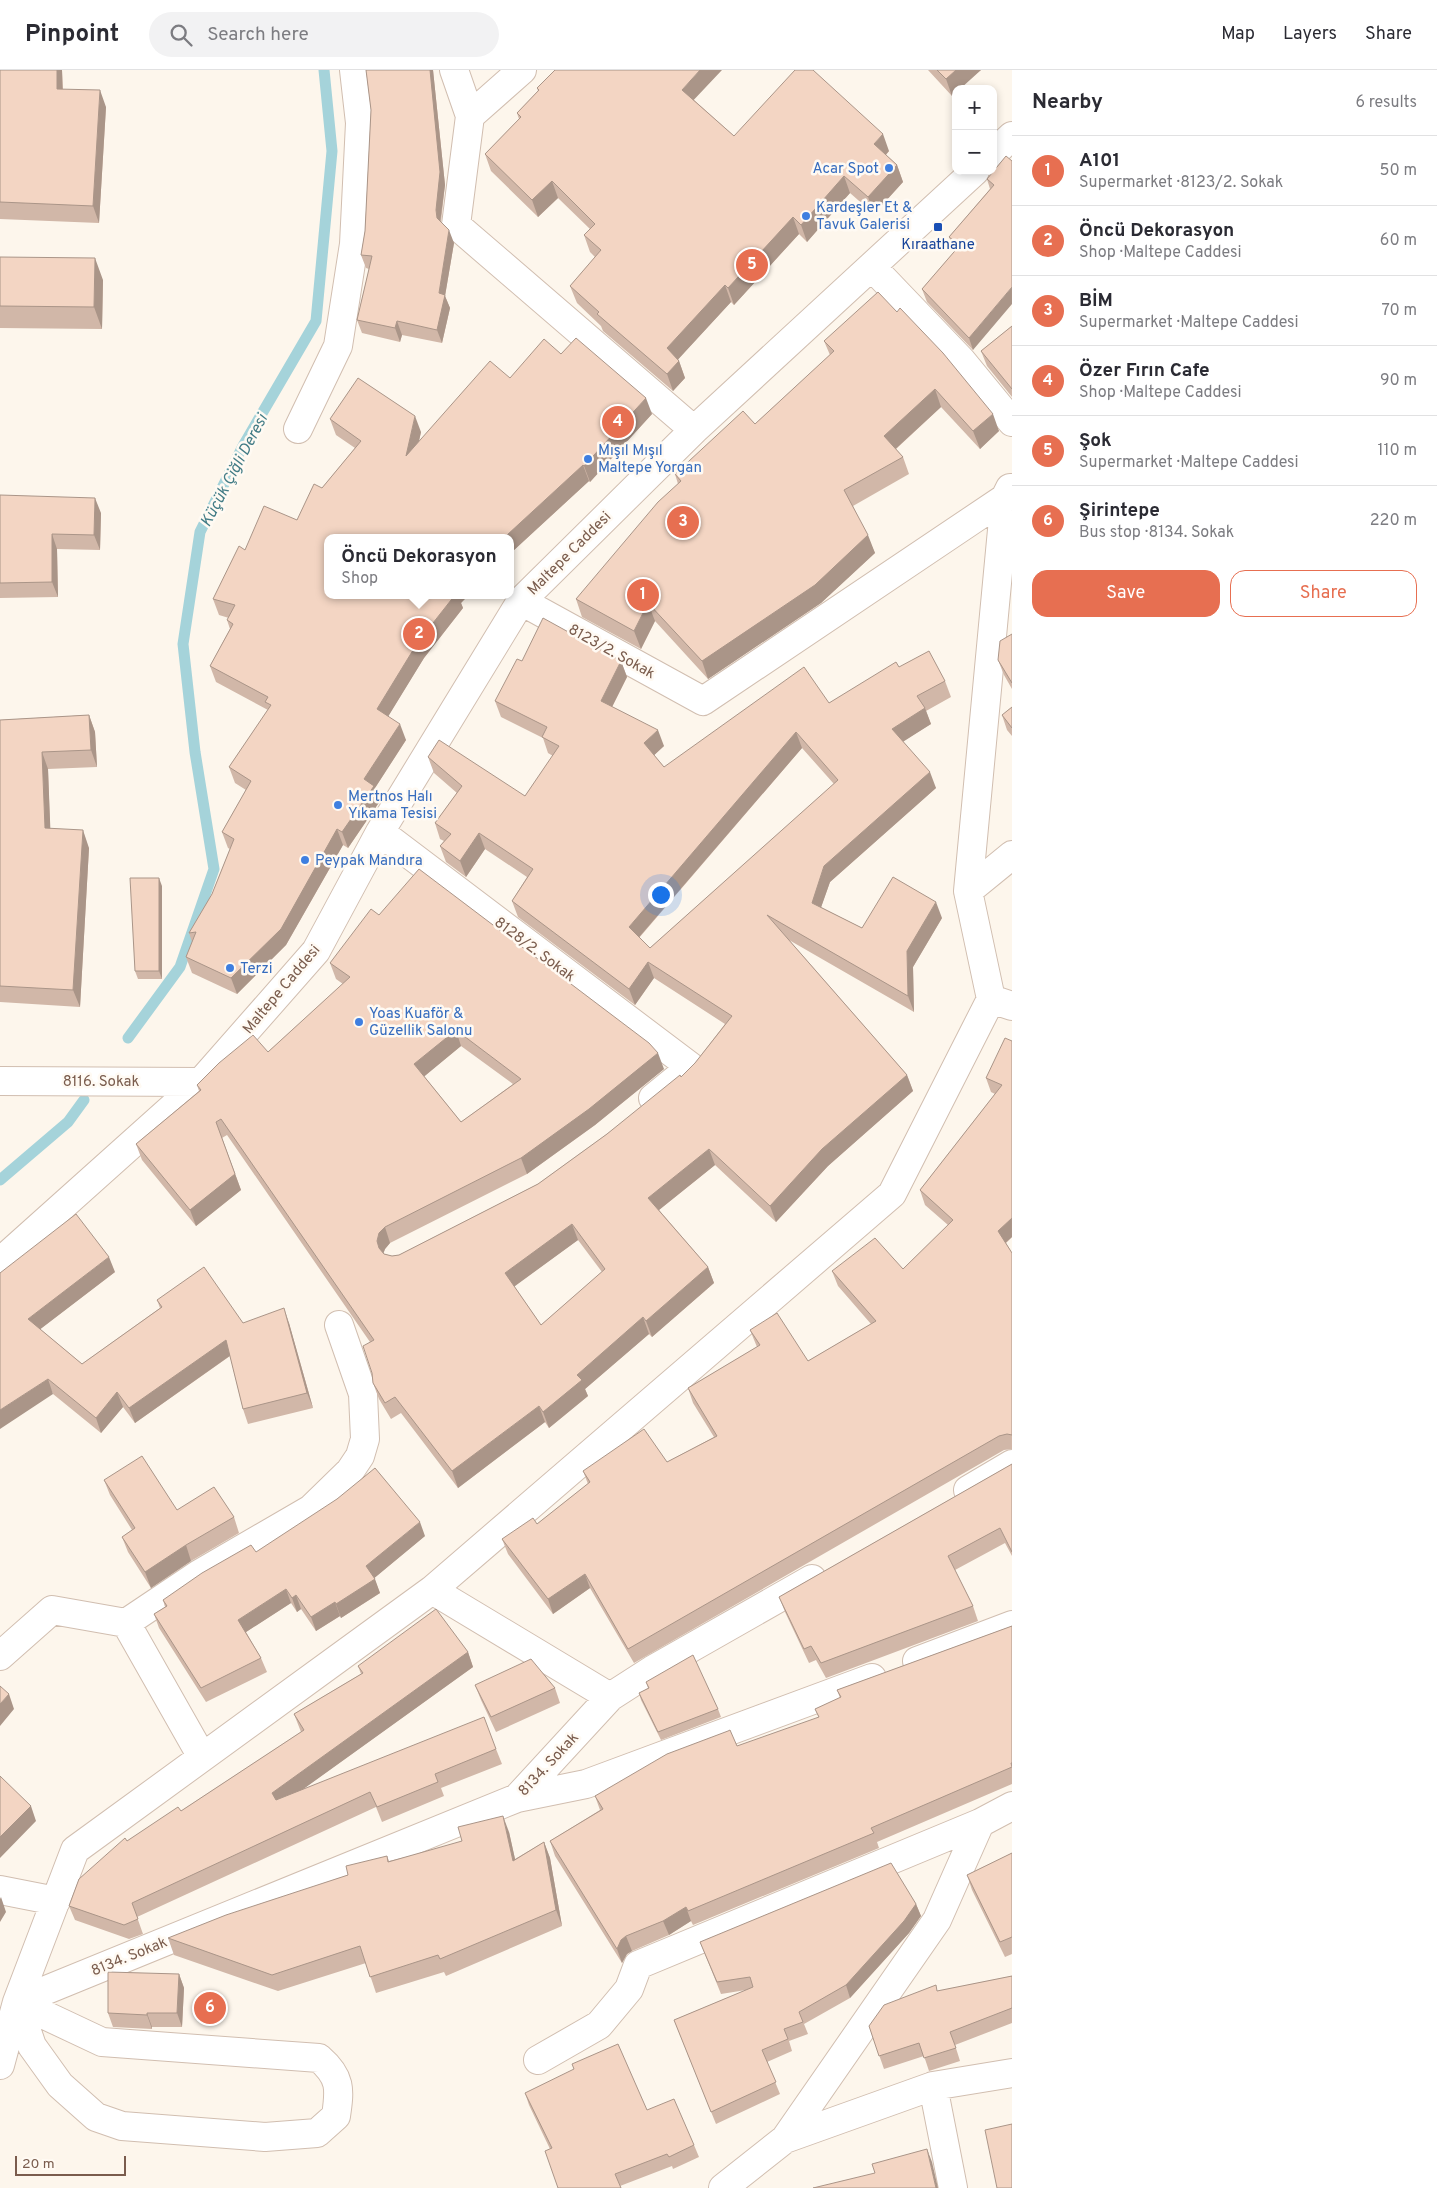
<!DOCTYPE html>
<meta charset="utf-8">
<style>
:root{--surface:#fff;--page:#f2f2f3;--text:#2b2b33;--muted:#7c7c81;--line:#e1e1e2;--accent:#e76f51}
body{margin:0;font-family:Overpass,sans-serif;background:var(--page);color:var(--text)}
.controls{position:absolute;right:15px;top:15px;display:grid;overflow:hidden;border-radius:10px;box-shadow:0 2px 8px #0003}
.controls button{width:45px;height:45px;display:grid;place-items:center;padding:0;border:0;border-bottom:1px solid var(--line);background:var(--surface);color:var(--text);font:25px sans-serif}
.scale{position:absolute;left:15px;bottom:12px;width:111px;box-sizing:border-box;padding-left:5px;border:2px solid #7a5c4d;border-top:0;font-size:14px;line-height:18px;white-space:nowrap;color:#7a5c4d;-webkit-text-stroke:4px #fffaf3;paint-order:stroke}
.you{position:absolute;left:660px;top:824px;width:18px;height:18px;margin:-12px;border:4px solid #fff;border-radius:50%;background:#1a73e8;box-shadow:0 0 0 8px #1a73e833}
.badge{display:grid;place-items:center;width:32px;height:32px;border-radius:50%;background:var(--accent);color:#fff;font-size:16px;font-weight:700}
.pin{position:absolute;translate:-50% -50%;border:2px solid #fff;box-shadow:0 1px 5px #0006}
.popup{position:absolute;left:324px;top:464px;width:190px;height:65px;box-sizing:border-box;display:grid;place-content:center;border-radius:10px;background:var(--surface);filter:drop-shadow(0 1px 4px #0005);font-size:16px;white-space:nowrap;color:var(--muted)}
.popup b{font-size:19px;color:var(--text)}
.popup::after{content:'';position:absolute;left:50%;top:100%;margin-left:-10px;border:10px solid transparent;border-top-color:var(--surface)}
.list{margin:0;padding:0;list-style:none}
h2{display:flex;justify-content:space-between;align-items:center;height:65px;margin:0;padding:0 20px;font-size:21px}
h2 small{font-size:16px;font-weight:400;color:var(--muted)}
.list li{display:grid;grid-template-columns:32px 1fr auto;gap:15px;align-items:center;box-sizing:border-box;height:70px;padding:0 20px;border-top:1px solid var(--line)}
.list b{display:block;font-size:19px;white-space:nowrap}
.list p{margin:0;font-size:16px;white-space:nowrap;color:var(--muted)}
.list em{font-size:16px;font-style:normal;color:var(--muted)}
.actions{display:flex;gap:10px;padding:15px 20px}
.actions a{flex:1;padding:11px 0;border:1px solid var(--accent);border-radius:15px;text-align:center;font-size:18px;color:var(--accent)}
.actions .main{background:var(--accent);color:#fff}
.icon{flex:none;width:28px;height:28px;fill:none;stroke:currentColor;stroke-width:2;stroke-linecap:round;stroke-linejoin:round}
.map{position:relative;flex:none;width:1012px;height:2118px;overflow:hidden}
header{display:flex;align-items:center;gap:30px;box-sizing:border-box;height:70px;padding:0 25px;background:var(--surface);border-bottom:1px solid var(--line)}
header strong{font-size:24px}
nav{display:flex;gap:28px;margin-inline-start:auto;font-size:18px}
.search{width:350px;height:45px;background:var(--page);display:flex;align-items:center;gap:12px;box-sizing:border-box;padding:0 18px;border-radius:28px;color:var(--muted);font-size:19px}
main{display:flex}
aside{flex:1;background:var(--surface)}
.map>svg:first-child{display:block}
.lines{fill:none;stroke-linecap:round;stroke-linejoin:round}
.stream{stroke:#a5d3da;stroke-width:11}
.minor-casing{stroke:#d1beb0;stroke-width:30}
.minor{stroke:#fff;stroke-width:28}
.wall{fill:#d1b7a8;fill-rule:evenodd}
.shaded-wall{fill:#aa9588}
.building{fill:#f3d5c3;stroke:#aa9588;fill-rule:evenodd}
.shop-dot{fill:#3f7fe0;stroke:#fffaf3;stroke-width:2}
.transit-dot{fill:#1a4fb4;stroke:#fffaf3;stroke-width:2}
.labels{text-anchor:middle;stroke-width:5;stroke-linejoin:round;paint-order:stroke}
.shop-label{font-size:15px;fill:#366cbe;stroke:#fffaf3;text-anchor:start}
.transit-label{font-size:15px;fill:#164399;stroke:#fffaf3}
.street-label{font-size:15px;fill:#7a5c4d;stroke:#fffaf3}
.water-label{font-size:16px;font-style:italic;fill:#437c86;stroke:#fffaf3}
</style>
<header>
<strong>Pinpoint</strong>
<div class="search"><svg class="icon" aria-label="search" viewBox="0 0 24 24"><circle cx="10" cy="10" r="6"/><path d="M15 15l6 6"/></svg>Search here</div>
<nav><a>Map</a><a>Layers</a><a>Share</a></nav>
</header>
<main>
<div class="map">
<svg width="1012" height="2118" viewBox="0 0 1012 2118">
<rect width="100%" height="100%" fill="#fdf6ec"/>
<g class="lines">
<path class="stream" d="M128,968L180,897L214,799L195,682L183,574L200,462L243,376L316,251L332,81L324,0
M0,1110L68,1052L84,1030"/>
<g class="minor-casing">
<path id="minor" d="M454,0L470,46
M522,0L470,46L456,155L694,360
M993,84L1012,66
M872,197L961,290L1012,352
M298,359L338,276L354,174L360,53L354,0
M1010,418L1005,428L968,821L991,929L1012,936
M521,531L703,631L1005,428
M380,762L691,997L653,1028
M968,821L1012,785
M0,1011L201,1012
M0,1192L201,1012L316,881L380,762L521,531L694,360L975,101
M968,1420L1012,1394
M432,1520L610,1627
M126,1553L199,1504L311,1439L350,1401L360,1386L365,1369L363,1324L339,1255
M0,1586L52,1540L126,1553L202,1687
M917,1591L1012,1555
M517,1728L586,1714L872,1608
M0,1820L56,1831
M17,1932L517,1728L610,1627L652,1600L812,1509
M17,1932L102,1972L319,1988C341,2007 340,2019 336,2046L317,2063L265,2067L122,2056L96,2047L60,2015L32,1976Z
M538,1990L599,1955L629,1919L638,1895L980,1753
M0,1995L17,1932L75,1780L432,1520L892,1124L991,929
M933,2016L953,2118
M785,2069L937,1850L980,1753L1012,1736
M723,2118L785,2069L933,2016L1012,2003"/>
</g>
<use href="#minor" class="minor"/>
</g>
<path class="wall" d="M0,0H62L63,19L106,37L99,153L0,149Z
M366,0H433L445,115L441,152L454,173L445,226L450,238L442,273L402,265L400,272L362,263L357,250L369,199L366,198L361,185L365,161L371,40Z
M928,0H981L956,19V23L952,26Z
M537,18L694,30L734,66L889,81L886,85L897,95L903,112L874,144L850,123L807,172L799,164L734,235L731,232L678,289L679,291L685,308L673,321L603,261L601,256L577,233L570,216L595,187L590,182L584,165L590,159L558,128L538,147L491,101L485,84L519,49L517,43L538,21Z
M1006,86L973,280L927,232L922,219L955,181L954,179L949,167L990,119L987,109Z
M0,187L103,210L102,259L0,258Z
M897,242L999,361L980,379L941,337L896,379L903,387L909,404L853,436L875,483L821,533L708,609L655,551L641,579L582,547L576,529L678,414L675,404L755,354L830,285L824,271Z
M1012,256V327L987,296L981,281Z
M561,284L652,344L590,412L589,411L513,481L514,483L510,486V468L461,533L463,538L424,588L388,646L406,670L375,718L380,731L348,778L343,775L286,875L237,924L192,903L186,887L192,872L189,863L212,824L230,779L228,778L222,762L246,720L235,713L229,697L268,640L216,612L210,596L230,559L227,550L229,548L219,545L213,529L297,450L322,418L355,378L336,365L330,349L421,362L419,371L510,308Z
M0,425L101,443L100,480L57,479L58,527L0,528Z
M1012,564V619L1004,605L998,590Z
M522,591H621L627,607L612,637L664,676L654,685L664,697L829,633L899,597L945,611L951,627L926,641L931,654L903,671L936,718L830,812L821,837L862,858L942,848L913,897L914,942L789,870L907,1005L913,1021L828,1096L776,1152L715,1095L659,1140L708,1197L714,1213L652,1267L649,1264L585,1319L588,1326L549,1358L545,1352L458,1418L401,1343L391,1349L379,1329L373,1313L370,1272L227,1065L222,1068L241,1120L196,1156L142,1090L136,1074L199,1021L197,1015L268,982L343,914L336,909L330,893L379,845L664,999L595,1055L527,1104L390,1173L385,1179L383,1184H384L392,1186L399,1185L538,1114L607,1064L681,1007L695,993L725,954L654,908L635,935L518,847L512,831L527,807L485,779L466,807L446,792L440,776L444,771L440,769L435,753L457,723L434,703L428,687L525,726L553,686L548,683L543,668L501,647L495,631ZM802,678L834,714L650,878L639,868ZM461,976L513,1014L461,1052L424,1006ZM578,1170L602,1202L541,1255L514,1216Z
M1012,637V666L1007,660L1002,645Z
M89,645L95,662L97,697L48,699L50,758L89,778L80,937L0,932V650Z
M162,816V909H138L135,901Z
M1012,971V1167L1006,1173L1012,1183V1379L1004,1380L634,1593L590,1518L553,1544L508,1484L502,1469L537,1454L588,1414L583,1401L667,1392L714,1367L693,1333L688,1318L757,1277L750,1260L808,1291L871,1254L838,1216L832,1201L903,1199L948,1155L925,1135L920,1120L995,1024L991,1022L986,1008Z
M115,1202L40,1259L82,1294L160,1238L157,1230L243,1253H289L313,1338L248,1354L243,1339L230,1286L135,1353L123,1337L101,1363L53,1324L0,1203Z
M1012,1394V1486L1005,1473L955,1500L973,1536L978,1551L826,1608L816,1590L809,1593L785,1542L779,1527Z
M104,1410L177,1440L234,1447L239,1463L191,1491L151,1518L128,1482L122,1467L132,1460L110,1425Z
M425,1466L374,1508L380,1523L341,1548L340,1546L316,1561L301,1539L297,1542L291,1533L246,1562L261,1588L267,1602L206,1632L159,1558L154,1544L165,1537L163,1530L256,1482Z
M1012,1556V1714L877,1772L879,1778L693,1855L691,1851L669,1865L632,1881L627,1884L622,1893L555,1786L550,1771L600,1740L595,1726L819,1648L815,1639L840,1628L837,1620Z
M468,1582L473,1597L303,1719L496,1679L502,1694L441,1718L444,1726L382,1752L376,1737L137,1847L143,1864L129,1869L75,1850L69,1836L127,1771L181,1741L301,1662L294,1644L361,1604L358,1596Z
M646,1612L718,1639L721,1647L661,1670L641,1630L639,1623L648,1618Z
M475,1615L555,1618L560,1633L496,1662L481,1630Z
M509,1762L515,1789L544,1772L550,1788L562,1856L446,1906L444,1902L376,1923L366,1893L278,1921L174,1885L168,1868L348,1805L387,1786L389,1791Z
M1012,1783V1884L1005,1887L972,1820L967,1805Z
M916,1834L921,1846L909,1863L850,1928L804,1954L808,1964L789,1971L792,1981L767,1992L780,2024L716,2054L674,1950L746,1920L721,1924L700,1872Z
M179,1904L184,1918L182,1957H152V1959L113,1957L108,1943Z
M1012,1906V1953L955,1975L960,1991L929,2001L924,1986L884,1999L869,1956L938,1921Z
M525,2023L647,2040L694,2075L699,2087L673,2099L672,2096L620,2116L550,2079L529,2035Z"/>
<path class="shaded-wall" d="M57,0H62L63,36L57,19Z
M430,0H433L445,115L440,153L437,148L436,140Z
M700,0H722L688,36L682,20Z
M956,0H981L960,19H956V23L952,26L946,9Z
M100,20L106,37L99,153L93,136Z
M883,64L889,81L880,91L874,74Z
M897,95L903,112L874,144L868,127Z
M844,106L850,123L807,172L801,155Z
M552,111L558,128L538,147L532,130Z
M793,147L799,164L734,235L728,218Z
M449,160L454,173L445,226L450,238L442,273L437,260L439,223Z
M95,188L103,210L102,259L94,237Z
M725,215L731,232L673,295L667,278Z
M1012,217V234L973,280L969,268Z
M397,251L402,265L400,272L395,258Z
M679,291L685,308L673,321L667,304Z
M935,319L941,337L890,384L884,366Z
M646,328L652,344L590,412L584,396Z
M993,344L999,361L980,379L973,361Z
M415,346L421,362L412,402L406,386Z
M583,395L589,411L513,481L514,483L510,486V468H507V465Z
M95,428L101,443L100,480L94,465Z
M52,464L57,479L58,527L52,512Z
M868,465L875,483L821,533L708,609L702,591Z
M455,525H469L461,533L463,538L424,588L383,655L377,639L418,572Z
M648,533L655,551L641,579L634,561Z
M621,591L627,607L607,647L601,631Z
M925,638L931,654L898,675L892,659Z
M89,645L95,662L97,697L91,680Z
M400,654L406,670L375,718L380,731L348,778L342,762L364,709Z
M658,660L664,676L650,689L644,673Z
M796,662L802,678L634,873L629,857Z
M42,682L48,699L51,775L45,758Z
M930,702L936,718L830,812L817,849L812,833L824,796Z
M337,759L343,775L286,875L237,924L231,908Z
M83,760L89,778L80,937L73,920Z
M479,763L485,779L466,807L460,791Z
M159,808L162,816V909L159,901Z
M936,832L942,848L913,897L914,942L908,926L907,881Z
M648,892L654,908L635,935L629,919Z
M456,960L461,976L420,1010L414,994Z
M658,983L664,999L595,1055L527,1104L521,1088Z
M907,1005L913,1021L828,1096L776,1152L770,1136L822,1079Z
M216,1052L241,1120L196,1156L190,1140Z
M709,1079L715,1095L654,1144L648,1128Z
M1012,1148V1167L1003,1175L998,1161Z
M572,1154L578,1170L511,1219L505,1203Z
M385,1157L390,1173L385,1179L382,1187L379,1178L377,1171L379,1163Z
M109,1187L115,1202L34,1264L28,1249Z
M708,1197L714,1213L652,1267L646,1251Z
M284,1238L289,1253L313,1338L307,1323Z
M643,1247L649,1264L585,1319L588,1326L549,1358L543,1342L577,1305Z
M226,1270L231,1285L135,1353L129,1338Z
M48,1309L53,1324L0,1359V1340Z
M117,1322L123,1337L101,1363L96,1348Z
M539,1336L545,1352L458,1418L452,1401Z
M420,1452L425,1466L372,1510L366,1496Z
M186,1475L191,1491L151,1518L145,1502Z
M585,1504L590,1518L553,1544L548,1529Z
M375,1509L380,1523L341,1548L336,1534Z
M286,1519L291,1533L243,1564L238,1550Z
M296,1525L301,1539L297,1542L292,1528Z
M335,1532L340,1546L316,1561L311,1547Z
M468,1582L473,1597L277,1738L272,1723Z
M9,1624L14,1639L0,1656V1634Z
M31,1736L36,1751L0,1788V1767Z
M503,1746L509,1762L519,1807L513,1791Z
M544,1772L550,1788L562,1856L556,1840Z
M1,1827L6,1842L0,1852V1829Z
M916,1834L921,1846L909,1863L850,1928L846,1915Z
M686,1837L691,1851L669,1865L663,1851Z
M626,1866L632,1881L627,1884L622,1893L617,1879L621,1870Z
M179,1904L184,1918L182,1957L177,1943Z
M147,1943L152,1957V1959L147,1945Z
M927,2079L932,2092L938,2118H936Z"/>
<path class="building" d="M0,0H57V19L100,20L93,136L0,132Z
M366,0H430L440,102L436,140L437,148L449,160L439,223L445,225L437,260L397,251L395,258L357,250L372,186L361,185L365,161L371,40Z
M555,0H700L682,20L734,66L795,0H813L883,64L874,74L897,95L868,127L844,106L801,155L793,147L728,218L725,215L667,278L679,291L667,304L597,244L599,242L570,216L601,180L584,165L595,154L552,111L532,130L485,84L521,47L517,43L539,20L537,18Z
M937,0H956L946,9Z
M1006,86L1012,91V217L969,268L922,219L960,175L949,167L994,115L987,109Z
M0,187L95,188L94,237L0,236Z
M878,222L897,242L900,238L943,283L993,344L973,361L935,319L884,366L903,387L844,420L868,465L815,515L702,591L648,533L634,561L576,529L658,432L681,411L675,404L743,341L755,354L834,281L824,271Z
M1012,256V319L981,281Z
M576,268L646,328L584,396L583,395L507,465L508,467L507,468H328V525H455L418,572L377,639L400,654L364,709L374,716L342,762L337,759L281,859L231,908L186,887L196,862L189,863L212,824L234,769L222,762L251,711L229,697L271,635L265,632L268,627L210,596L233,554L227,550L235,535L213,529L239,476L245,480L264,436L297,450L314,414L322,418L361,371L330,349L358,308L415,346L406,386L490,291L510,308L544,269L561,284Z
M0,425L95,428L94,465L52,464V512L0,513Z
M543,548L621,591L601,631L658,660L644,673L664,697L804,597L829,633L896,592L899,597L929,581L945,611L917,626L925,638L892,659L930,702L824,796L812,833L862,858L893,807L936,832L907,881L908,926L767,845L907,1005L822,1079L770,1136L709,1079L648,1128L708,1197L646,1251L643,1247L577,1305L582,1310L543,1342L539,1336L452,1401L395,1327L385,1333L373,1313L372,1303L363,1276L374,1270L221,1049L216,1052L235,1104L190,1140L136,1074L201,1020L197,1015L219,993L253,965L268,982L350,907L330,893L371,839L379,845L419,799L649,973L658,983L589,1039L521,1088L385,1157L379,1163L377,1171L379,1178L384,1184L392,1186L399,1185L538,1114L607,1064L680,1005L681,1007L695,993L732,946L648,892L629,919L512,831L533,799L479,763L460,791L440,776L451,764L435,753L462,716L428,687L439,670L525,726L559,676L542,667L547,657L495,631L517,589L522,591ZM796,662L838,710L650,878L629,857ZM456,960L521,1009L461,1052L414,994ZM572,1154L605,1199L541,1255L505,1203Z
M1012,564V613L998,590L1000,571Z
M1012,637V658L1002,645Z
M89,645L91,680L42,682L45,758L83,760L73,920L0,916V650Z
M130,808H159V901H135Z
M1005,968L1012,971V1148L998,1161L1012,1183V1365L1007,1364L999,1366L628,1579L585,1504L548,1529L502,1469L533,1448L537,1454L590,1412L583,1401L644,1359L667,1392L717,1366L688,1318L760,1275L750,1260L777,1243L808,1291L876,1251L832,1201L875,1168L903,1199L953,1150L920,1120L1002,1015L986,1008Z
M76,1144L109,1187L28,1249L82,1294L162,1237L157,1230L204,1197L243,1253L284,1238L307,1323L243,1339L226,1270L129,1338L117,1322L96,1348L48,1309L0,1340V1203Z
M142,1386L177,1440L214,1417L234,1447L186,1475L145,1502L122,1467L135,1458L104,1410Z
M1012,1394V1482L1000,1458L948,1486L973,1536L821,1593L811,1576L804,1579L779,1527Z
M375,1398L420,1452L366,1496L375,1509L336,1534L335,1532L311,1547L296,1525L292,1528L286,1519L238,1550L261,1588L201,1618L154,1544L167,1536L163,1530L202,1503L251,1475L256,1482L337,1429Z
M436,1539L468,1582L272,1723L276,1730L484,1647L496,1679L435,1704L438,1712L377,1737L370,1722L132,1833L138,1849L124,1855L69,1836L79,1809L125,1768L127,1771L178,1737L181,1741L304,1660L294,1644L363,1603L358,1596Z
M1012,1556V1693H1011L1012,1697L871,1758L874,1763L688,1841L686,1837L663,1851L626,1866L621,1870L617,1879L550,1771L603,1739L595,1726L667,1684L728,1661L730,1660L737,1676L819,1647L815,1639L841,1627L837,1620Z
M693,1585L718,1639L658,1662L639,1623L649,1618L646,1612Z
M531,1589L555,1618L491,1647L475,1615Z
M0,1616L9,1624L0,1634Z
M0,1706L31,1736L0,1767Z
M503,1746L513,1791L544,1772L556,1840L440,1889L438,1885L370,1907L360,1876L272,1905L168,1868L226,1845L348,1805L346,1796L387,1786L388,1792L462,1771L458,1757Z
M1012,1783V1867L1000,1872L967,1805Z
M891,1793L916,1834L904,1851L846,1915L799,1942L803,1952L784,1959L788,1969L762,1980L776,2012L711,2042L674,1950L753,1917L750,1907L717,1912L700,1872Z
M108,1902L179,1904L177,1943H147V1945L108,1943Z
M1012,1906V1938L950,1962L956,1978L924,1988L919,1973L879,1986L869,1956L884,1935L936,1915L937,1921Z
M618,1974L647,2040L674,2029L694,2075L669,2087L667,2084L615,2104L621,2118H558L545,2081L552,2078L525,2023L574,1999L572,1994Z
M1012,2054V2118H997L985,2060Z
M927,2079L936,2118H813L875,2103L872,2094Z"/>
<g class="shop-dot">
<circle cx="889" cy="98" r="5"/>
<circle cx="806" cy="146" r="5"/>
<circle cx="588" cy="389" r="5"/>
<circle cx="338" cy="735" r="5"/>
<circle cx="305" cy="790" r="5"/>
<circle cx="230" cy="898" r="5"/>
<circle cx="359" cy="952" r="5"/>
</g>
<rect class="transit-dot" x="933" y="152" width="10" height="10" rx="2.5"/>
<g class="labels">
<g class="shop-label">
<text x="879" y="103" text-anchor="end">Acar Spot</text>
<text x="816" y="142">Kardeşler Et &amp;<tspan x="816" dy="17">Tavuk Galerisi</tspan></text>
<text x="598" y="385">Mışıl Mışıl<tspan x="598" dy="17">Maltepe Yorgan</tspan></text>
<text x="348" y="731">Mertnos Halı<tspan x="348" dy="17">Yıkama Tesisi</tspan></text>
<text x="315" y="795">Peypak Mandıra</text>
<text x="240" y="903">Terzi</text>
<text x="369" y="948">Yoas Kuaför &amp;<tspan x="369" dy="17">Güzellik Salonu</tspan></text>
</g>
<g class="transit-label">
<text x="938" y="179">Kıraathane</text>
</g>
<g class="street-label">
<text transform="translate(569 483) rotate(-45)" y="5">Maltepe Caddesi</text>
<text transform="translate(612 581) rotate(29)" y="5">8123/2. Sokak</text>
<text transform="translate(535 879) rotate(37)" y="5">8128/2. Sokak</text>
<text transform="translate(281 919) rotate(-50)" y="5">Maltepe Caddesi</text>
<text x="101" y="1016">8116. Sokak</text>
<text transform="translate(548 1694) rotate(-47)" y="5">8134. Sokak</text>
<text transform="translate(129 1886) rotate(-22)" y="5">8134. Sokak</text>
</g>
<g class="water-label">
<text transform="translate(233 400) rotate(-62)" y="6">Küçük Çiğli Deresi</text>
</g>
</g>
</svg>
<div class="controls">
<button>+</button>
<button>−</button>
</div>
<div class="scale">20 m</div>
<div class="you"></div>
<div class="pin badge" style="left:643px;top:525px">1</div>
<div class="pin badge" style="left:419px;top:564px">2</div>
<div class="popup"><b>Öncü Dekorasyon</b>Shop</div>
<div class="pin badge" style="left:683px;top:452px">3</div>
<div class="pin badge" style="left:618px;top:352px">4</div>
<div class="pin badge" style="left:752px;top:195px">5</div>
<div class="pin badge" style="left:210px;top:1938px">6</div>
</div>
<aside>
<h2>Nearby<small>6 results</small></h2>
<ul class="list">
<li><span class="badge">1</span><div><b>A101</b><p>Supermarket · 8123/2. Sokak</p></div><em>50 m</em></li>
<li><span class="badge">2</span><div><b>Öncü Dekorasyon</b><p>Shop · Maltepe Caddesi</p></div><em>60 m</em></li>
<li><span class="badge">3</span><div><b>BİM</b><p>Supermarket · Maltepe Caddesi</p></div><em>70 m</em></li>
<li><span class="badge">4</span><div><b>Özer Fırın Cafe</b><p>Shop · Maltepe Caddesi</p></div><em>90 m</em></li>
<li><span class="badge">5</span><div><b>Şok</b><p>Supermarket · Maltepe Caddesi</p></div><em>110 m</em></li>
<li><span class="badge">6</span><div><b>Şirintepe</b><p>Bus stop · 8134. Sokak</p></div><em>220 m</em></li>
</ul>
<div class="actions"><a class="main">Save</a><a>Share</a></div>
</aside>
</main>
